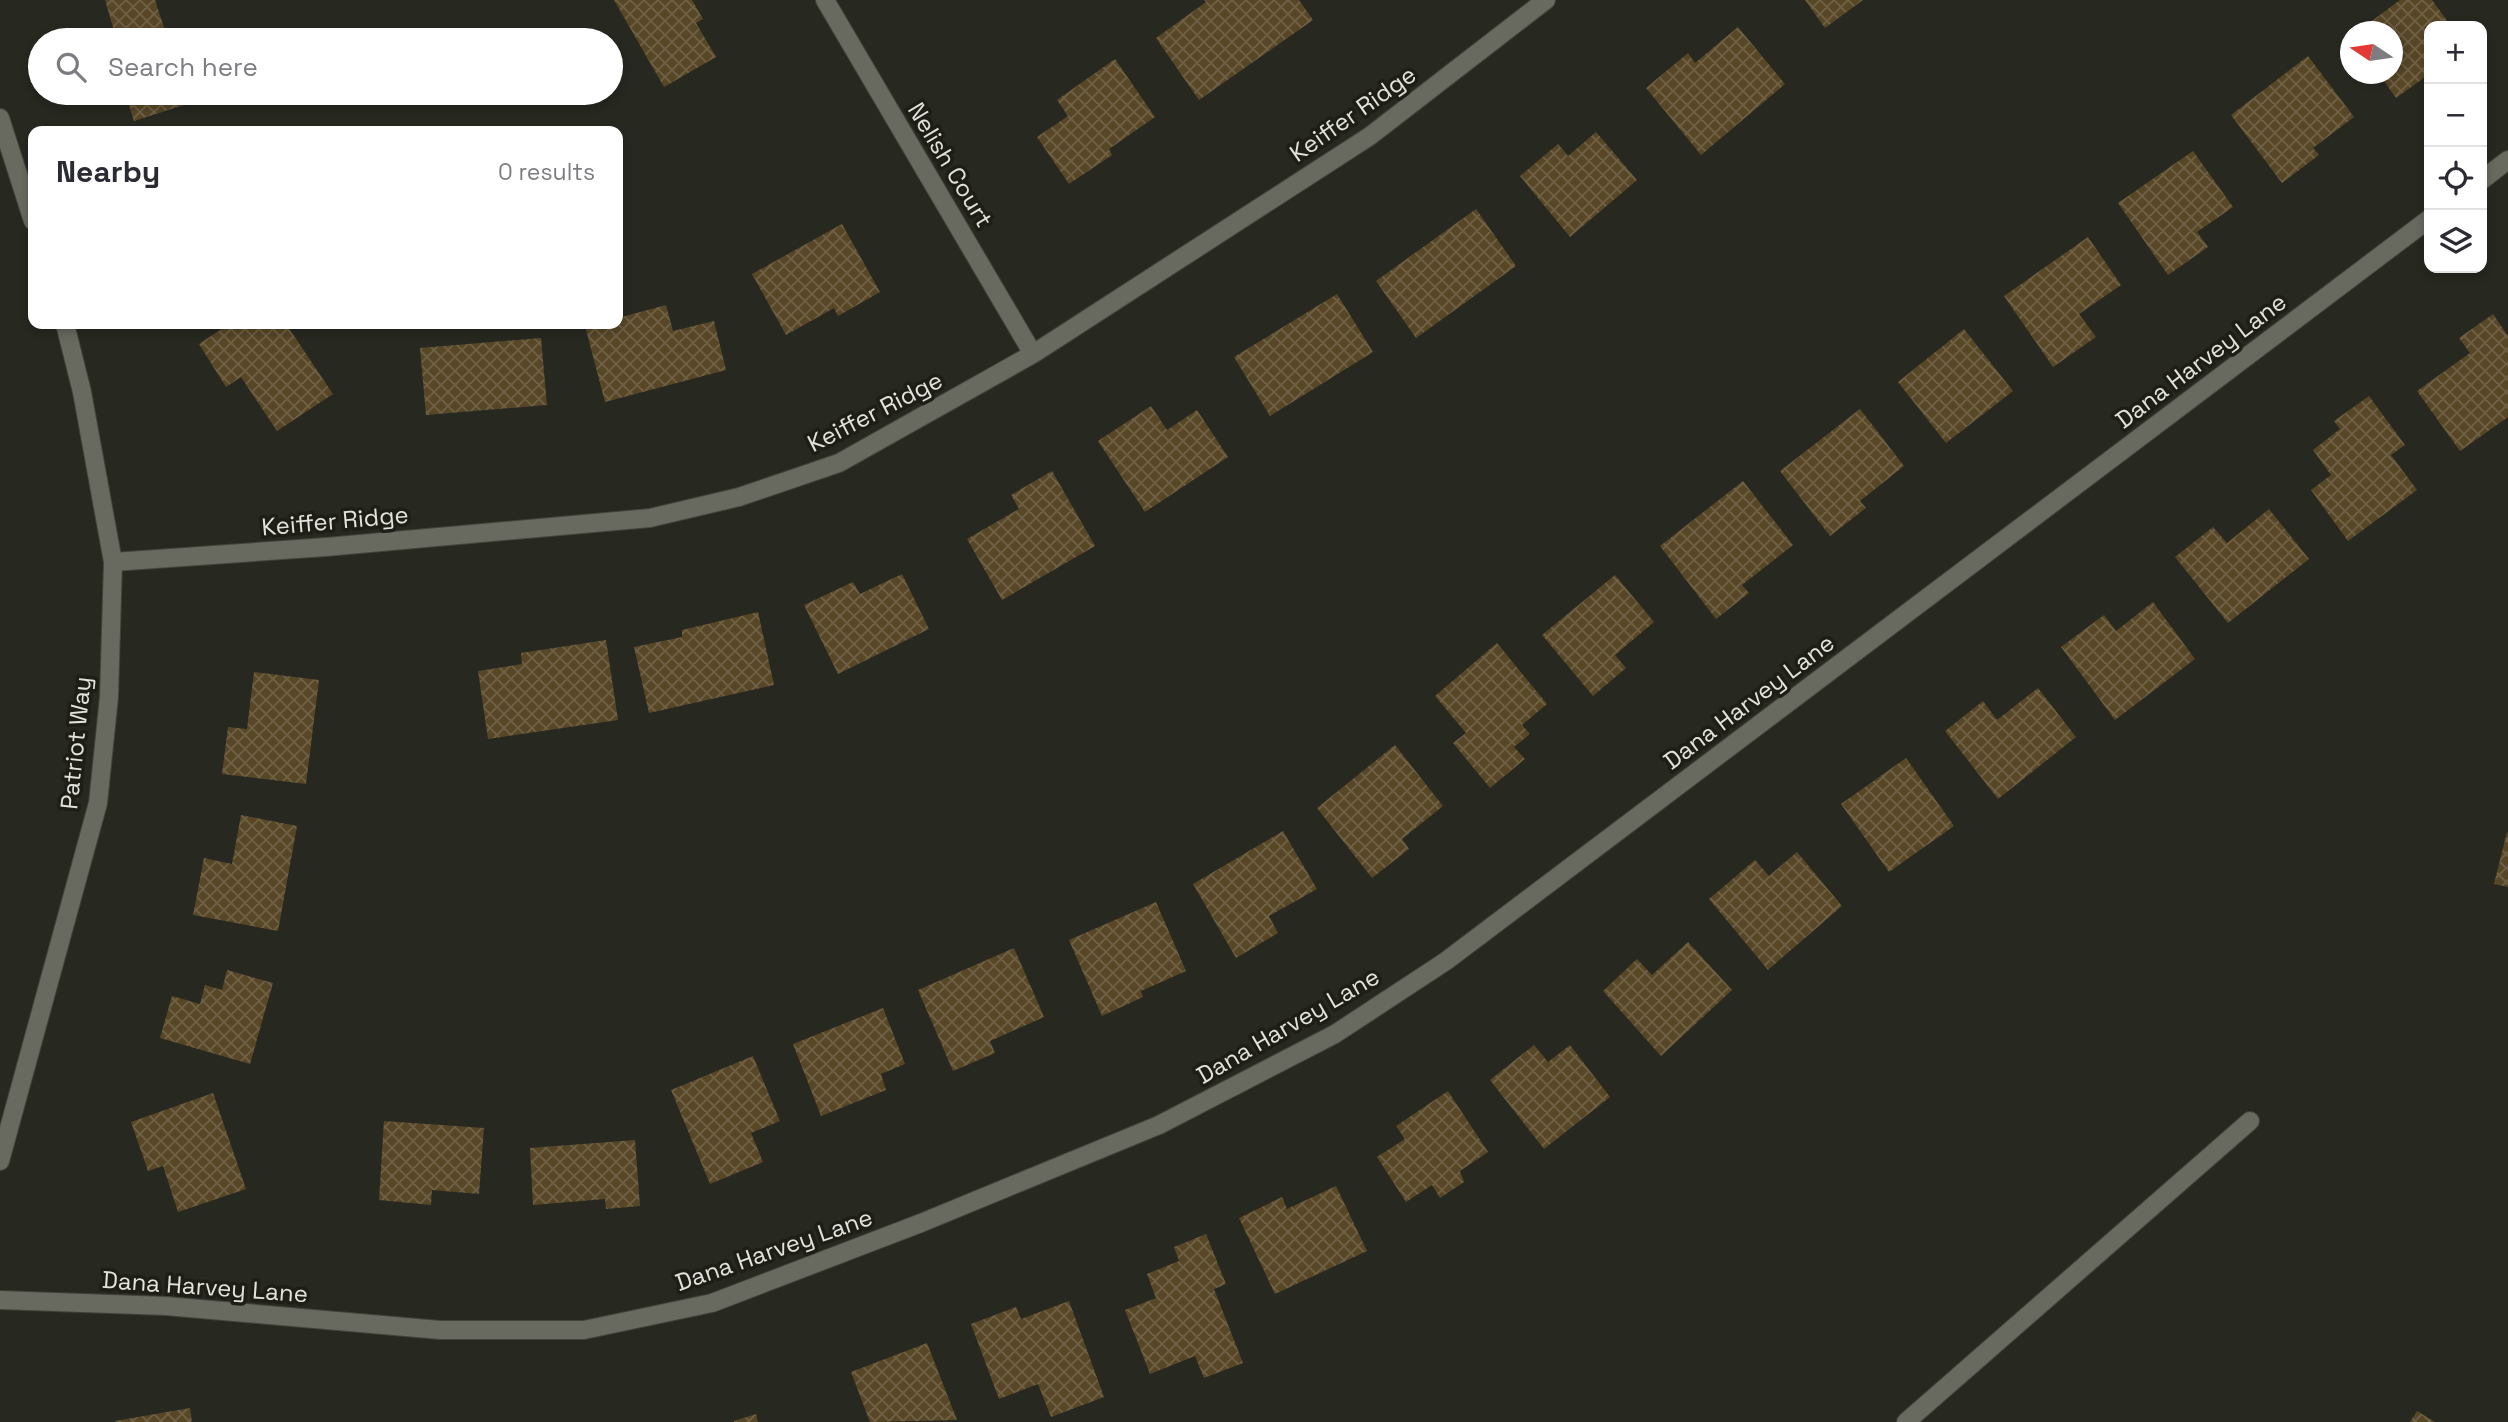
<!DOCTYPE html>
<meta charset="utf-8">
<style>
:root{--surface:#fff;--page:#f7f7f7;--text:#2b2b33;--muted:#7c7c81;--line:#e1e1e2}
body{margin:0;font-family:"Space Grotesk",sans-serif;background:var(--page);color:var(--text)}
.controls{position:absolute;right:21px;top:21px;display:grid;overflow:hidden;border-radius:14px;box-shadow:0 4px 10px #0003}
.controls button{width:63px;height:63px;display:grid;place-items:center;padding:0;border:0;border-bottom:2px solid var(--line);background:var(--surface);color:var(--text);font:35px sans-serif}
.compass{position:absolute;left:2340px;top:21px;width:63px;height:63px;border-radius:50%;background:var(--surface);box-shadow:0 4px 10px #0003;rotate:283deg}
.list{margin:0;padding:0;list-style:none}
h2{display:flex;justify-content:space-between;align-items:center;height:91px;margin:0;padding:0 28px;font-size:30px}
h2 small{font-size:23px;font-weight:400;color:var(--muted)}
.icon{flex:none;width:38px;height:38px;fill:none;stroke:currentColor;stroke-width:2;stroke-linecap:round;stroke-linejoin:round}
.map{position:relative;flex:none;width:2508px;height:1422px;overflow:hidden}
.search{position:absolute;background:var(--surface);box-shadow:0 4px 10px #0003;left:28px;top:28px;width:595px;height:77px;display:flex;align-items:center;gap:18px;box-sizing:border-box;padding:0 24px;border-radius:38px;color:var(--muted);font-size:26px}
.panel{position:absolute;background:var(--surface);box-shadow:0 4px 10px #0003;left:28px;top:126px;width:595px;height:203px;border-radius:14px}
.map>svg:first-child{display:block}
.building{fill:url(#building-cross-hatch)}
.lines{fill:none;stroke-linecap:round;stroke-linejoin:round}
.minor-casing{stroke:#43433c;stroke-width:20}
.minor{stroke:#68695f;stroke-width:18}
.labels{text-anchor:middle;stroke-width:7;stroke-linejoin:round;paint-order:stroke}
.street-label{font-size:24px;fill:#e3e3de;stroke:#1e1e17}
</style>
<div class="map">
<svg width="2508" height="1422" viewBox="0 0 2508 1422">
<defs>
<pattern id="building-cross-hatch" width="8" height="8" patternUnits="userSpaceOnUse" patternTransform="scale(1.75)"><rect width="8" height="8" fill="#584727"/><path d="M0 0l8 8M0 8l8-8" fill="none" stroke="#706146"/></pattern>
</defs>
<rect width="100%" height="100%" fill="#272820"/>
<path class="building" d="M105,0H155L168,40H109L108,36L115,34Z
M614,0H692L703,19L696,23L716,57L664,87Z
M1204,0H1299L1313,20L1199,100L1156,38L1206,2Z
M1805,0H1863L1825,28Z
M2400,0H2432L2451,26H2429V74L2396,98L2379,74H2392V32H2357Z
M1738,27L1785,84L1701,155L1646,88L1688,53L1695,63Z
M2308,56L2354,117L2313,148L2319,155L2282,183L2231,115Z
M1115,59L1155,117L1109,149L1112,155L1069,184L1037,137L1068,116L1057,100Z
M125,93H184L187,104L134,121Z
M1596,132L1637,180L1570,237L1520,176L1558,144L1568,156Z
M2193,151L2233,207L2197,232L2208,247L2168,275L2118,203Z
M1476,209L1516,266L1416,338L1376,281Z
M842,224L880,292L838,316L834,308L786,335L752,274Z
M2088,237L2121,285L2079,314L2096,337L2053,367L2004,296Z
M1337,294L1373,352L1270,416L1234,357Z
M666,305L673,331L714,321L726,370L605,402L585,326L595,324H618V318Z
M2493,314L2508,336V417L2460,451L2417,391L2470,353L2459,338Z
M229,324H286L333,394L277,431L241,377L226,387L199,344Z
M1964,329L2013,391L1946,443L1898,382Z
M541,338L547,405L426,415L420,348Z
M2369,396L2405,445L2391,455L2417,490L2348,541L2311,490L2331,475L2313,450L2340,429L2334,421Z
M1151,406L1167,430L1197,410L1228,457L1145,512L1098,441Z
M1860,409L1904,466L1860,501L1866,508L1830,536L1780,471Z
M1052,471L1095,546L1002,600L967,539L1019,509L1011,495Z
M1743,481L1793,545L1742,585L1749,593L1716,619L1660,546Z
M2269,509L2309,559L2228,623L2175,557L2213,527L2227,543Z
M902,574L929,629L838,674L804,605L853,582L860,594Z
M1615,575L1654,622L1615,655L1626,668L1593,696L1542,635Z
M2153,602L2195,659L2115,720L2061,647L2104,615L2116,631Z
M758,612L774,685L649,713L634,647L682,637V630Z
M606,640L618,720L488,739L478,671L522,664L521,653Z
M1497,643L1547,704L1522,725L1530,734L1514,747L1525,759L1490,788L1453,743L1466,733L1435,696Z
M254,672L319,680L306,784L222,774L228,727L247,729Z
M2038,688L2076,737L1998,799L1945,731L1983,701L1997,720Z
M1395,745L1443,806L1402,839L1409,849L1372,878L1317,808Z
M1906,758L1954,826L1889,872L1841,804Z
M241,815L297,826L278,931L193,915L204,858L232,864Z
M1283,831L1317,889L1269,916L1278,933L1236,958L1193,884Z
M2507,832H2508V887L2494,884Z
M1797,852L1842,906L1768,970L1709,899L1755,860L1769,876Z
M1156,902L1186,971L1141,991L1143,997L1102,1016L1069,940Z
M1688,942L1732,990L1661,1056L1603,991L1637,959L1652,975Z
M1014,948L1044,1017L990,1041L995,1053L953,1071L918,990Z
M227,970L273,983L250,1064L160,1038L172,996L200,1004L205,985L222,990Z
M883,1008L905,1064L881,1074L886,1090L821,1116L793,1044Z
M1534,1045L1548,1062L1570,1045L1610,1097L1544,1149L1490,1080Z
M753,1056L780,1121L751,1133L763,1162L710,1184L671,1090Z
M1448,1091L1488,1152L1460,1171L1464,1182L1440,1198L1432,1185L1406,1202L1377,1157L1405,1139L1396,1126Z
M213,1093L246,1189L178,1212L163,1166L148,1171L131,1122Z
M384,1121L484,1128L479,1194L432,1190L431,1205L379,1200Z
M635,1140L640,1206L606,1209L605,1199L533,1205L530,1148Z
M1336,1186L1367,1251L1275,1294L1239,1218L1282,1197L1287,1209Z
M1206,1234L1226,1284L1214,1289L1243,1363L1204,1378L1195,1356L1150,1374L1125,1310L1156,1298L1147,1274L1179,1261L1174,1247Z
M1069,1301L1104,1397L1051,1417L1038,1384L999,1399L971,1324L1016,1307L1021,1319Z
M927,1343L957,1420L870,1422L851,1372Z
M190,1408L192,1422H115V1421Z
M2417,1411L2435,1422H2410Z
M756,1414L758,1422H734V1421Z"/>
<g class="lines">
<g class="minor-casing">
<path id="minor" d="M825,0L1033,354
M0,118L33,221
M2482,180L2508,160
M113,562L326,547L650,518L739,497L839,463L1033,354L1370,136L1546,0
M0,1161L98,803L109,697L113,562L82,392L65,324
M0,1300L166,1306L440,1330H584L712,1303L921,1223L1159,1125L1335,1034L1446,961L2429,219
M1906,1422L2250,1121"/>
</g>
<use href="#minor" class="minor"/>
</g>
<g class="labels">
<g class="street-label">
<text transform="translate(1353 114) rotate(-35)" y="8">Keiffer Ridge</text>
<text transform="translate(950 165) rotate(59)" y="8">Nelish Court</text>
<text transform="translate(2201 361) rotate(-37)" y="8">Dana Harvey Lane</text>
<text transform="translate(875 412) rotate(-27)" y="8">Keiffer Ridge</text>
<text transform="translate(335 521) rotate(-5)" y="8">Keiffer Ridge</text>
<text transform="translate(1749 702) rotate(-37)" y="8">Dana Harvey Lane</text>
<text transform="translate(76 743) rotate(-84)" y="8">Patriot Way</text>
<text transform="translate(1288 1026) rotate(-30)" y="8">Dana Harvey Lane</text>
<text transform="translate(774 1250) rotate(-19)" y="8">Dana Harvey Lane</text>
<text transform="translate(205 1287) rotate(4)" y="8">Dana Harvey Lane</text>
</g>
</g>
</svg>
<div class="controls">
<button>+</button>
<button>−</button>
<button><svg class="icon" aria-label="locate" viewBox="0 0 24 24"><circle cx="12" cy="12" r="6"/><path d="M12 2v4M12 18v4M2 12h4M18 12h4"/></svg></button>
<button><svg class="icon" aria-label="layers" viewBox="0 0 24 24"><path d="M12 4l9 5-9 5-9-5zM3 14l9 5 9-5"/></svg></button>
</div>
<svg class="compass" viewBox="-18 -18 36 36"><path d="M0-13l5 13h-10z" fill="#e53935"/><path d="M0 13l5-13h-10z" fill="#7c7c81"/></svg>
<div class="search"><svg class="icon" aria-label="search" viewBox="0 0 24 24"><circle cx="10" cy="10" r="6"/><path d="M15 15l6 6"/></svg>Search here</div>
<section class="panel">
<h2>Nearby<small>0 results</small></h2>
<ul class="list">
</ul>
</section>
</div>
